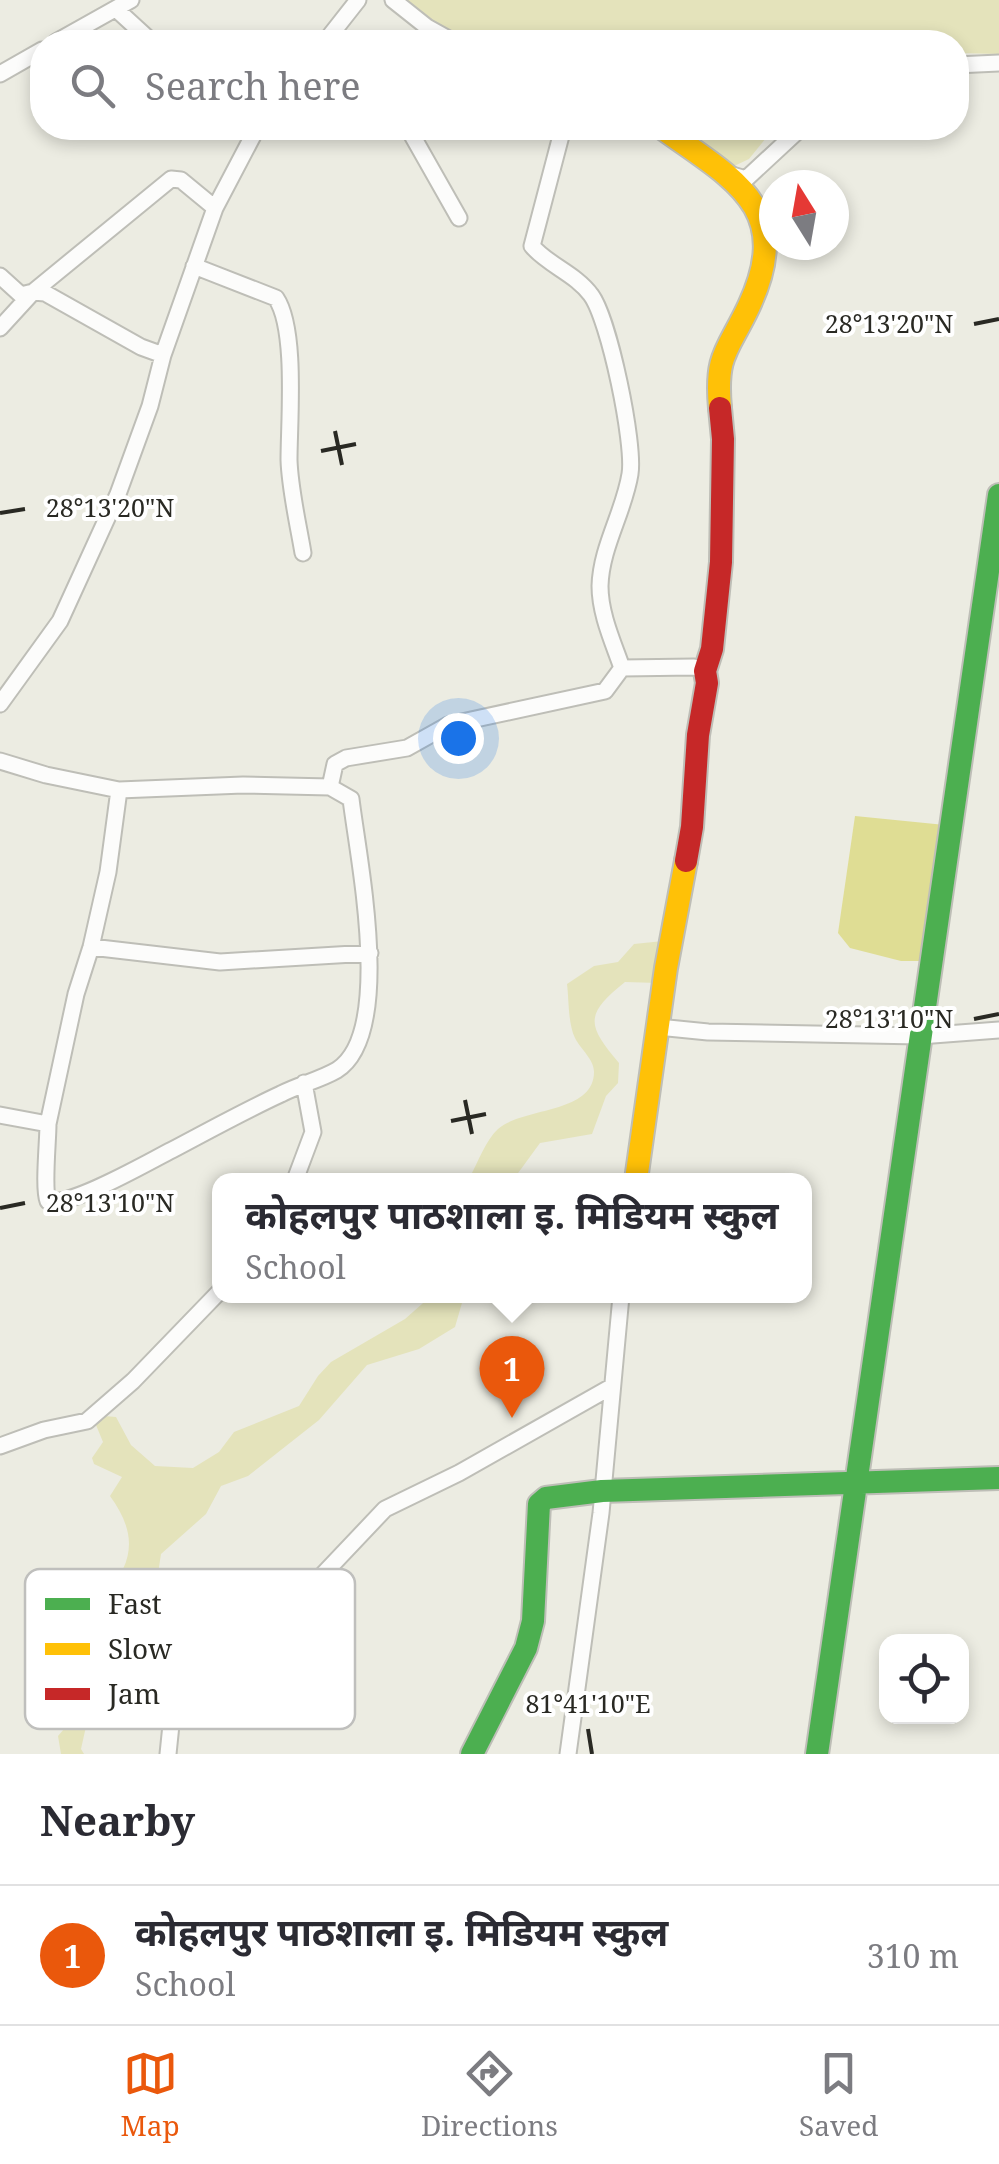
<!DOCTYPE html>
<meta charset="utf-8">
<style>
:root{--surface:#fff;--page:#f7f7f7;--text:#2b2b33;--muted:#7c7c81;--line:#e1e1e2;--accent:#ea580c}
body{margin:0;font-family:"Noto Serif","Noto Sans Devanagari",serif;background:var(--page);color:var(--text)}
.controls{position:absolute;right:30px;bottom:30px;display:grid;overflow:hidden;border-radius:20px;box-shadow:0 5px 15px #0003}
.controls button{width:90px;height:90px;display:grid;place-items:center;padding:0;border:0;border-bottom:2px solid var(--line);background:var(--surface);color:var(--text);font:50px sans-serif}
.compass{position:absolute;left:759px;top:170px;width:90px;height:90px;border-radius:50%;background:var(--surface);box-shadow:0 5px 15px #0003;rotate:349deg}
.you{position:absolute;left:458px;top:738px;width:35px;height:35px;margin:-25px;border:8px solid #fff;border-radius:50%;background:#1a73e8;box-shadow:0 0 0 15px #1a73e833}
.badge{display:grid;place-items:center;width:65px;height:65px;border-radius:50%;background:var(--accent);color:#fff;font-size:32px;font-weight:700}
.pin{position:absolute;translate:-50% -82px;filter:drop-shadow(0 2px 5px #0008)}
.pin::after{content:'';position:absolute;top:52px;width:35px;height:30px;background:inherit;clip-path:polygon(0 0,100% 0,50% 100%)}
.popup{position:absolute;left:212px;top:1173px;width:600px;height:130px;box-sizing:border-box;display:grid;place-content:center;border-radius:20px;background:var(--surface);filter:drop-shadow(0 2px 8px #0005);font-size:32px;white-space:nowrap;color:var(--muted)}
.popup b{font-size:38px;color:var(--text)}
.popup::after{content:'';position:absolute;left:50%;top:100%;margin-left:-20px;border:20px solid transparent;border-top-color:var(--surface)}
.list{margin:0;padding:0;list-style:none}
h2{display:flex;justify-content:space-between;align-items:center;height:130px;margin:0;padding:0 40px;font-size:42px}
h2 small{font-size:32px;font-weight:400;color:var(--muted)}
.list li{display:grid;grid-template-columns:65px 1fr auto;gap:30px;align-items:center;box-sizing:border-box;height:140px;padding:0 40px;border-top:2px solid var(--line)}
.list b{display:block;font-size:38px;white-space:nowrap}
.list p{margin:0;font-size:32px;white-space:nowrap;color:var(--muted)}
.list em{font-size:32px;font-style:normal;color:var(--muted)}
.icon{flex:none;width:55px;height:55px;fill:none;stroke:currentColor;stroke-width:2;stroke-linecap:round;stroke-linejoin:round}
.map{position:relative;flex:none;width:999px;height:1754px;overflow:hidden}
.search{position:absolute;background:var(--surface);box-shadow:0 5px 15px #0003;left:30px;right:30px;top:30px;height:110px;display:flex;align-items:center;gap:25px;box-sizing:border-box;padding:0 35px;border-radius:40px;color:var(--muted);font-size:38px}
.sheet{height:270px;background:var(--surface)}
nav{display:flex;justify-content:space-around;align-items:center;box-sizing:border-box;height:140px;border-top:2px solid var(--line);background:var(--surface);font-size:28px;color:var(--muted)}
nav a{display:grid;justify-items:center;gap:5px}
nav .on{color:var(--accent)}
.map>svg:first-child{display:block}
.green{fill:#e4e3bb}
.water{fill:#dfdd94}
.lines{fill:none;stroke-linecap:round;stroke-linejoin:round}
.street-casing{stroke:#bebeb7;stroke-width:19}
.fast-casing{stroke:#bebeb7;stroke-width:26}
.slow-casing{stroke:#bebeb7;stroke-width:26}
.jam-casing{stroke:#bebeb7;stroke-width:26}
.street{stroke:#fcfcfb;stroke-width:15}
.fast{stroke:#4caf50;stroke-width:22}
.slow{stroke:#ffc107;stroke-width:22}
.jam{stroke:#c62828;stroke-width:22}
.ticks{fill:none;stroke:#292923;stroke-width:4}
.key{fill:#fff;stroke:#bfbfbd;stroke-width:2.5}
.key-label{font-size:28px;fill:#292923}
.ticks-label{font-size:25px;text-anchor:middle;fill:#292923;stroke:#fff;stroke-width:8;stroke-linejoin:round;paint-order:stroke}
</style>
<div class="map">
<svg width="999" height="1754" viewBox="0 0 999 1754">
<rect width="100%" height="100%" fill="#ecece2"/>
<path class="green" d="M404,0H999V54L957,53L956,42H476L451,36Z
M676,128H774L749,159L732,167Z
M663,941L658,983L625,982C584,1015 587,1025 619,1063L618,1083L606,1096L592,1134L540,1143L513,1180H464L470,1177C478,1162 486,1140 498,1129C523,1107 594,1114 594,1072C594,1059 581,1050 575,1038C568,1024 569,1000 567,984L594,966L618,962L634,944Z
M431,1296H464L455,1327L419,1349L367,1365L319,1420L248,1476L221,1486L206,1514L161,1554L149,1632L137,1652L139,1696L125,1706L95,1703L89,1713L81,1749L84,1754H61L58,1736L70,1722L73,1684L84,1679L98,1650L116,1633C112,1622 103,1607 106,1595C108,1586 119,1578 123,1569C136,1542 126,1518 110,1496L122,1477L94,1464L92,1458L103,1442L96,1425L104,1416L116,1417L131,1445L155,1466L193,1468L219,1452L234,1432L299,1406L318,1376L331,1362L405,1319Z"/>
<path class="water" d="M855,816L945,825L921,961H901L850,948L838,933Z"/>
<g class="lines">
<g class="street-casing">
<path id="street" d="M393,0L427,27L454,42
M116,9L152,42
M56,42L131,0
M325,42L358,0
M956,65L999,63
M0,74L42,50
M408,128L459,218
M563,128L532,246C548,265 576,274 591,295C609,319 635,444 630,474C624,512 601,547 600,586C600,614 613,642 622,668
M729,174L746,179L801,128
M194,266L276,298C297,329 289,421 289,460C290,490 298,523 303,553
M0,276L21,295L33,292L171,179L181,180L215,208
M0,328L33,292L45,293L141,347L163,355
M0,704L60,621L118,494L150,406L163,355L215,208L257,128
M0,761L46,775L119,790L108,872L91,947L76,994L48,1124L0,1115
M119,790L243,785L330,787L335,764L346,758L407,748L448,725L605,691L622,668L694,667L705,671
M91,947L220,962L370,953
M658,1027L708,1032L920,1036L999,1030
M48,1124C48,1141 43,1189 48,1201C71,1207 148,1162 172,1150C208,1131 244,1111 281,1094C298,1085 320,1080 337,1070C395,1033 358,858 351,799L330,787
M295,1180L313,1132L304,1083
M0,1446L44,1430L87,1421L133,1381L220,1291
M168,1754L172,1715L206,1660L237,1628L313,1585L385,1509L459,1473L611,1387
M568,1754L601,1513L621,1296"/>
</g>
<g class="fast-casing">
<path id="fast" d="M472,1754L526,1648L533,1621L539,1504L546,1498L602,1491L999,1478
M817,1754L999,495"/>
</g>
<g class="slow-casing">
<path id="slow" d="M662,128C733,179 795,207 749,306C728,351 715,354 720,408
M636,1180L666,968L686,861"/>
</g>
<g class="jam-casing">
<path id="jam" d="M686,861L692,827L698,735L707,683L705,671L712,649L721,562L723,439L720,408"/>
</g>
<use href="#street" class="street"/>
<use href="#fast" class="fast"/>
<use href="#slow" class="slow"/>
<use href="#jam" class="jam"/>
</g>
<path class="ticks" d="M974,324L999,319M335,431L342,465M321,451L356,444M0,513L25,509M974,1019L999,1014M465,1100L472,1134M451,1121L486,1114M0,1208L25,1203M588,1729L592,1754"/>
<rect x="25" y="1569" width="330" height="160" rx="15" class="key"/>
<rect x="45" y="1598" width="45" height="12" fill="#4caf50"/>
<rect x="45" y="1643" width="45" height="12" fill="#ffc107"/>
<rect x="45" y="1688" width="45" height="12" fill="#c62828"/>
<g class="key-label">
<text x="108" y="1614">Fast</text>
<text x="108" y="1659">Slow</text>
<text x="108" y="1704">Jam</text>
</g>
<g class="ticks-label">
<text x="889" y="333">28°13'20"N</text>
<text x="110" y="517">28°13'20"N</text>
<text x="889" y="1028">28°13'10"N</text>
<text x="110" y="1212">28°13'10"N</text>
<text x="588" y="1713">81°41'10"E</text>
</g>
</svg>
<div class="controls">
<button><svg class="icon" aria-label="locate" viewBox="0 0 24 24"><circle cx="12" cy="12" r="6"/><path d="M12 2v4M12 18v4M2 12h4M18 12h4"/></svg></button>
</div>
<svg class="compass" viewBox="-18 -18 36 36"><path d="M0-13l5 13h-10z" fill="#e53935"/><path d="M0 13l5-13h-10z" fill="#7c7c81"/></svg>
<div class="you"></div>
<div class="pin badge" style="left:512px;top:1418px">1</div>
<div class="popup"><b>कोहलपुर पाठशाला इ. मिडियम स्कुल</b>School</div>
<div class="search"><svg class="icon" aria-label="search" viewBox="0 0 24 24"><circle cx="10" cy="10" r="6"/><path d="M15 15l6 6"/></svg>Search here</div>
</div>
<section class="sheet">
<h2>Nearby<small></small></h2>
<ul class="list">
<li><span class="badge">1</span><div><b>कोहलपुर पाठशाला इ. मिडियम स्कुल</b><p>School</p></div><em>310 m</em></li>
</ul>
</section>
<nav>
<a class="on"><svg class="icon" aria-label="map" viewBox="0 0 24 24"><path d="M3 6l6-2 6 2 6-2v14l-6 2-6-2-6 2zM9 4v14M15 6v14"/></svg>Map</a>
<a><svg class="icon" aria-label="directions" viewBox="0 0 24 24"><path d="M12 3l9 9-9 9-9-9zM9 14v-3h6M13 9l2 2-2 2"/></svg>Directions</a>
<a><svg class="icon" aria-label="saved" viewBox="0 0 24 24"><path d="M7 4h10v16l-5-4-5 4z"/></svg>Saved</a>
</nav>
